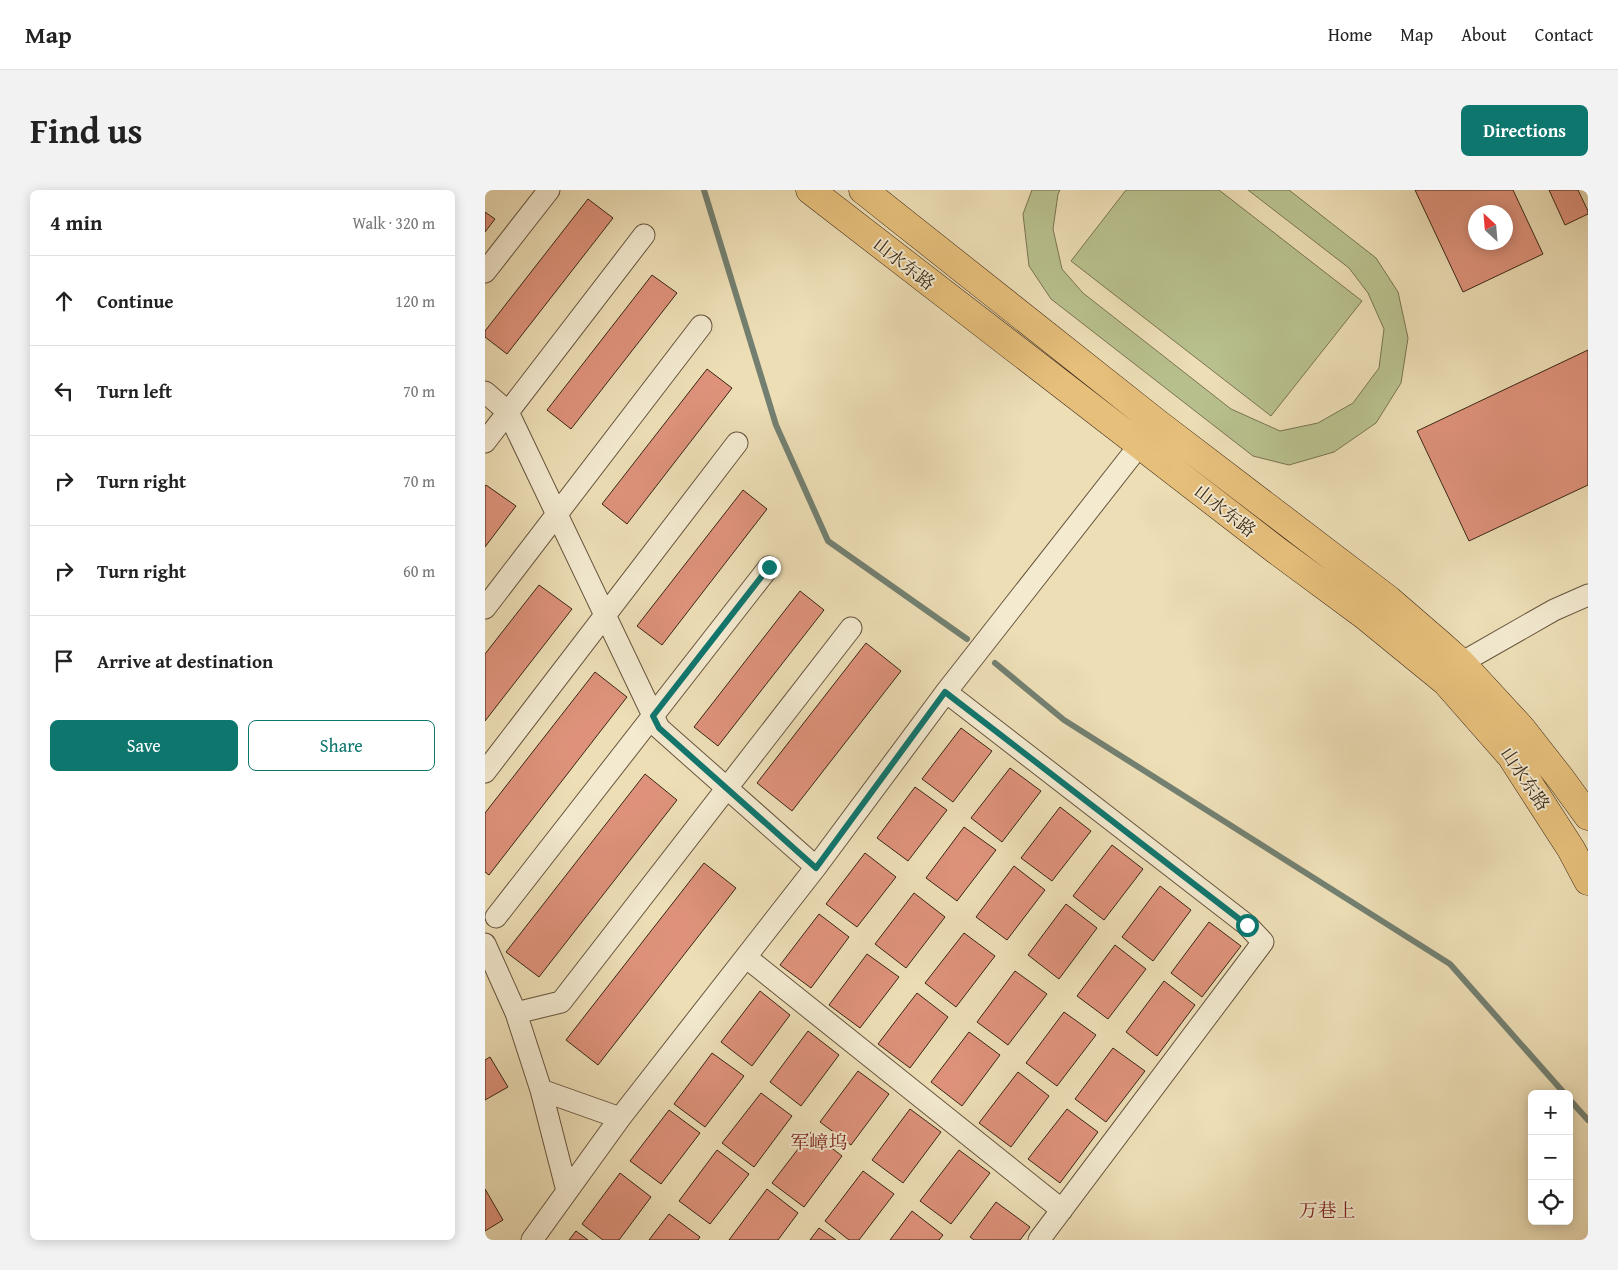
<!DOCTYPE html>
<meta charset="utf-8">
<style>
:root{--surface:#fff;--page:#f2f2f2;--text:#222;--muted:#767676;--line:#e0e0e0;--accent:#0f766e}
body{margin:0;font-family:"Gentium Book Plus","Noto Serif SC",serif;background:var(--page);color:var(--text)}
.controls{position:absolute;right:15px;bottom:15px;display:grid;overflow:hidden;border-radius:8px;box-shadow:0 2px 12px #0003}
.controls button{width:45px;height:45px;display:grid;place-items:center;padding:0;border:0;border-bottom:1px solid var(--line);background:var(--surface);color:var(--text);font:25px sans-serif}
.compass{position:absolute;left:983px;top:15px;width:45px;height:45px;border-radius:50%;background:var(--surface);box-shadow:0 2px 12px #0003;rotate:334deg}
.stop{position:absolute;width:15px;height:15px;margin:-11px;border:4px solid #0f766e;border-radius:50%;background:#fff}
.stop.end{background:#0f766e;border-color:#fff;box-shadow:0 1px 5px #0008}
.list{margin:0;padding:0;list-style:none}
h2{display:flex;justify-content:space-between;align-items:center;height:65px;margin:0;padding:0 20px;font-size:21px}
h2 small{font-size:16px;font-weight:400;color:var(--muted)}
.list li{display:grid;grid-template-columns:32px 1fr auto;gap:15px;align-items:center;box-sizing:border-box;height:90px;padding:0 20px;border-top:1px solid var(--line)}
.list b{display:block;font-size:19px;white-space:nowrap}
.list em{font-size:16px;font-style:normal;color:var(--muted)}
.actions{display:flex;gap:10px;padding:15px 20px}
.actions a{flex:1;padding:11px 0;border:1px solid var(--accent);border-radius:8px;text-align:center;font-size:18px;color:var(--accent)}
.actions .main{background:var(--accent);color:#fff}
.icon{flex:none;width:28px;height:28px;fill:none;stroke:currentColor;stroke-width:2;stroke-linecap:round;stroke-linejoin:round}
.map{position:relative;flex:none;width:1103px;height:1050px;overflow:hidden;border-radius:8px}
header{display:flex;align-items:center;gap:30px;box-sizing:border-box;height:70px;padding:0 25px;background:var(--surface);border-bottom:1px solid var(--line)}
header strong{font-size:24px}
nav{display:flex;gap:28px;margin-inline-start:auto;font-size:18px}
.intro{display:flex;align-items:center;justify-content:space-between;box-sizing:border-box;height:120px;padding:0 30px}
h1{margin:0;font-size:35px}
.button{padding:12px 22px;border-radius:8px;background:var(--accent);color:#fff;font-size:18px;font-weight:700}
main{display:flex;gap:30px;padding:0 30px}
aside{flex:1;background:var(--surface);border-radius:8px;box-shadow:0 2px 12px #0003}
.map>svg:first-child{display:block}
.green{fill:#b8c18e;stroke:#797452}
.lines{fill:none;stroke-linecap:round;stroke-linejoin:round}
.stream{stroke:#738071;stroke-width:6}
.building{fill:#de927b;stroke:#3a2716;fill-rule:evenodd}
.minor-casing{stroke:#67553e;stroke-width:23}
.trunk-casing{stroke:#3a2716;stroke-width:29}
.minor{stroke:#f3ead0;stroke-width:21}
.trunk{stroke:#e6bf7b;stroke-width:28}
.route{stroke:#0f766e;stroke-width:6}
.labels{text-anchor:middle;stroke-width:4;stroke-linejoin:round;paint-order:stroke}
.street-label{font-size:18px;fill:#3a2716;stroke:#f3ead0}
.neighbourhood-label{font-size:19px;fill:#7a1f14;stroke:#f3ead0}
</style>
<header>
<strong>Map</strong>
<nav><a>Home</a><a>Map</a><a>About</a><a>Contact</a></nav>
</header>
<div class="intro"><h1>Find us</h1><a class="button">Directions</a></div>
<main>
<aside>
<h2>4 min<small>Walk · 320 m</small></h2>
<ul class="list">
<li><svg class="icon" aria-label="ahead" viewBox="0 0 24 24"><path d="M12 20V5M6 11l6-6 6 6"/></svg><div><b>Continue</b></div><em>120 m</em></li>
<li><svg class="icon" aria-label="left" viewBox="0 0 24 24"><path d="M17 20v-9H6M10 6l-5 5 5 5"/></svg><div><b>Turn left</b></div><em>70 m</em></li>
<li><svg class="icon" aria-label="right" viewBox="0 0 24 24"><path d="M7 20v-9h11M14 6l5 5-5 5"/></svg><div><b>Turn right</b></div><em>70 m</em></li>
<li><svg class="icon" aria-label="right" viewBox="0 0 24 24"><path d="M7 20v-9h11M14 6l5 5-5 5"/></svg><div><b>Turn right</b></div><em>60 m</em></li>
<li><svg class="icon" aria-label="arrive" viewBox="0 0 24 24"><path d="M6 21V4h12l-3 4 3 4H6"/></svg><div><b>Arrive at destination</b></div></li>
</ul>
<div class="actions"><a class="main">Save</a><a>Share</a></div>
</aside>
<div class="map">
<svg width="1103" height="1050" viewBox="0 0 1103 1050">
<rect width="100%" height="100%" fill="#eddeb6"/>
<filter id="stains"><feTurbulence type="fractalNoise" baseFrequency=".004" numOctaves="4"/><feColorMatrix values="0 0 0 0 .2 0 0 0 0 .09 0 0 0 0 .02 0 0 0 .5 -.17"/></filter>
<radialGradient id="worn" r=".72"><stop offset=".6" stop-color="#630" stop-opacity="0"/><stop offset="1" stop-color="#630" stop-opacity=".3"/></radialGradient>
<path class="green" d="M547,0H575L573,4L568,39L577,79L598,103L746,219L795,241L833,233L868,213L894,178L899,139L883,103L864,78L763,0H804L891,68L913,102L923,148L916,193L891,233L849,262L804,275L768,266L566,109L544,76L538,24Z
M641,0H734L877,111L786,226L586,71Z"/>
<g class="lines">
<path class="stream" d="M219,0L291,235L343,351L482,449
M510,473L579,530L965,774L1080,904
M1084,909L1103,930"/>
</g>
<path class="building" d="M930,0H1028L1058,64L978,102ZM991,22H1021V52H991Z
M1064,0H1093L1103,21V24L1080,35Z
M103,9L128,28L22,164L0,147V141Z
M0,22L10,29L0,42Z
M167,85L192,103L86,239L62,220Z
M1103,160V295L984,351L932,241Z
M222,179L247,198L142,334L117,314Z
M1,295L31,316L0,357V296Z
M258,300L282,319L177,455L152,436Z
M54,395L87,419L0,531V464Z
M315,401L339,420L233,556L209,537Z
M381,453L416,481L307,621L272,593Z
M110,482L142,507L4,685L0,682V623Z
M476,538L507,561L468,612L437,589Z
M525,578L556,601L517,652L486,628Z
M160,584L192,610L54,787L21,762Z
M430,597L462,620L423,671L392,648Z
M575,617L606,641L567,691L536,668Z
M479,637L511,660L472,711L441,688Z
M627,655L658,679L619,730L588,706Z
M380,663L411,687L372,737L341,714Z
M219,673L251,698L113,875L81,850Z
M529,676L560,700L522,750L491,727Z
M675,696L706,720L668,771L637,747Z
M429,703L460,727L421,778L390,754Z
M581,714L612,738L574,789L543,765Z
M334,724L364,747L326,798L295,775Z
M724,732L756,756L717,807L686,783Z
M479,743L510,766L471,817L440,793Z
M630,755L661,779L623,829L592,806Z
M382,764L414,787L375,838L344,815Z
M530,781L562,804L523,855L492,832Z
M679,791L710,815L672,866L641,842Z
M275,801L305,825L267,876L236,852Z
M432,803L463,827L425,878L393,854Z
M579,822L611,845L572,896L541,873Z
M323,841L354,865L316,916L285,892Z
M484,842L515,865L477,916L446,892Z
M628,858L660,881L621,932L590,909Z
M227,863L259,886L220,937L189,914Z
M5,867L23,897L0,910V870Z
M373,881L404,904L366,955L335,932Z
M533,882L564,906L526,957L494,933Z
M276,903L307,926L269,977L237,953Z
M425,919L456,942L418,993L387,970Z
M582,919L613,942L575,993L543,969Z
M184,920L215,943L176,994L145,971Z
M326,942L357,966L319,1017L287,993Z
M232,960L264,984L225,1034L194,1011Z
M474,960L505,983L466,1034L435,1011Z
M378,981L409,1004L374,1050H364L340,1031Z
M135,983L166,1007L134,1050H118L97,1034Z
M0,999L18,1030L0,1041Z
M282,999L313,1023L293,1050H244Z
M511,1012L545,1037L535,1050H489L485,1047Z
M427,1021L458,1045L454,1050H405Z
M184,1024L215,1047L213,1050H164Z
M334,1038L351,1050H325Z
M91,1041L103,1050H84Z"/>
<g class="lines">
<g class="minor-casing">
<path id="minor" d="M0,82L64,0
M0,202L23,222L174,538L331,677
M0,252L159,45
M0,418L216,136
M967,484L976,473L1069,420L1103,405
M461,502L762,735L778,752L554,1050
M0,582L252,253
M11,727L284,377
M0,754L31,823L56,900L135,928
M262,768L577,1020
M31,823L76,812L366,438
M56,900L82,1001
M47,1050L135,928L331,677L461,502L664,243"/>
</g>
<g class="trunk-casing">
<path id="trunk" d="M325,0L791,360L879,425L961,492L1026,566L1086,659L1103,691
M378,0L672,233L904,410L956,455L976,473L1036,538L1076,589L1103,626"/>
</g>
<use href="#minor" class="minor"/>
<use href="#trunk" class="trunk"/>
</g>
<g class="lines">
<path class="route" d="M284,377L168,526L174,538L331,678L460,502L762,735"/>
</g>
<g class="labels">
<g class="street-label">
<text transform="translate(419 74) rotate(38)" y="6">山水东路</text>
<text transform="translate(740 321) rotate(38)" y="6">山水东路</text>
<text transform="translate(1040 589) rotate(56)" y="6">山水东路</text>
</g>
<g class="neighbourhood-label">
<text x="334" y="959">军嶂坞</text>
<text x="842" y="1027">万巷上</text>
</g>
</g>
<rect width="100%" height="100%" filter="url(#stains)"/>
<rect width="100%" height="100%" fill="url(#worn)"/>
</svg>
<div class="controls">
<button>+</button>
<button>−</button>
<button><svg class="icon" aria-label="locate" viewBox="0 0 24 24"><circle cx="12" cy="12" r="6"/><path d="M12 2v4M12 18v4M2 12h4M18 12h4"/></svg></button>
</div>
<svg class="compass" viewBox="-18 -18 36 36"><path d="M0-13l5 13h-10z" fill="#e53935"/><path d="M0 13l5-13h-10z" fill="#767676"/></svg>
<div class="stop" style="left:762px;top:735px"></div>
<div class="stop end" style="left:284px;top:377px"></div>
</div>
</main>
